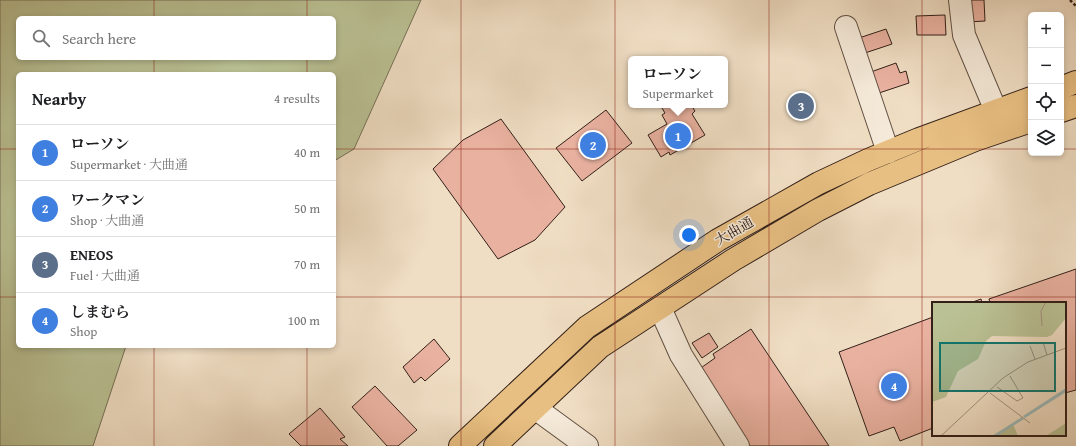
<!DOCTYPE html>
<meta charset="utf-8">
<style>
:root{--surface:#fff;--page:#f6f6f6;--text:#202124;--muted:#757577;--line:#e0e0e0;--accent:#d93025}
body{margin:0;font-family:"Gentium Book Plus","Noto Serif JP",serif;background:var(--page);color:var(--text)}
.controls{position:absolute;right:12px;top:12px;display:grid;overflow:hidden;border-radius:6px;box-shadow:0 2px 6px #0003}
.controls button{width:36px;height:36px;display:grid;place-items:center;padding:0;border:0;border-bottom:1px solid var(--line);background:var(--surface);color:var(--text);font:20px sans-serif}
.you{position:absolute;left:689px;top:235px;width:14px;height:14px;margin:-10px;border:3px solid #fff;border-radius:50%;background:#1a73e8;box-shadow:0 0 0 6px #1a73e833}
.badge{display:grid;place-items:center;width:26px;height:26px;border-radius:50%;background:var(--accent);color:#fff;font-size:13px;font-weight:700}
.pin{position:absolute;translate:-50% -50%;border:2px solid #fff;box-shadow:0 1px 4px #0006}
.popup{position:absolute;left:628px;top:56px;width:100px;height:52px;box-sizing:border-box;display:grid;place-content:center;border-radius:6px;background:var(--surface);filter:drop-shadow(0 1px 3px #0005);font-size:13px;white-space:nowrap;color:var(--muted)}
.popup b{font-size:15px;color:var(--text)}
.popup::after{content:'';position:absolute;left:50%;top:100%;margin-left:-8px;border:8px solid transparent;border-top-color:var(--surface)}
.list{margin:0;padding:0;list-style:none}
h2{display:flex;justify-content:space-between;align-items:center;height:52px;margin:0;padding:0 16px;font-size:17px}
h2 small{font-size:13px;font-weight:400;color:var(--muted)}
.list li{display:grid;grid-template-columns:26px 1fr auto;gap:12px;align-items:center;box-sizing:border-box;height:56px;padding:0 16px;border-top:1px solid var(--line)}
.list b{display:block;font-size:15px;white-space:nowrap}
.list p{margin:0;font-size:13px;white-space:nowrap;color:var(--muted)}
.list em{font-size:13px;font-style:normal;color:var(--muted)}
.icon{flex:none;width:22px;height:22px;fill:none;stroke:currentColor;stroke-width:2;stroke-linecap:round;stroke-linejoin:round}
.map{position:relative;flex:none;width:1076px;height:446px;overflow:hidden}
.search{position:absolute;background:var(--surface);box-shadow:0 2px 6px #0003;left:16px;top:16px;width:320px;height:44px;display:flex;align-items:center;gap:10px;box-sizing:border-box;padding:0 14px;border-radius:6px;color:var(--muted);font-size:15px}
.panel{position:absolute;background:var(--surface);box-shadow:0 2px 6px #0003;left:16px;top:72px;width:320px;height:276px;border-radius:6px}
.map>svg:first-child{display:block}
.green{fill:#bac194;stroke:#767056;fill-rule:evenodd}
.building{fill:#e9b1a0;stroke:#322019}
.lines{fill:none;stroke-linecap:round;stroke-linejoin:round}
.minor-casing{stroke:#625044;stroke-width:24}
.major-casing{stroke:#322019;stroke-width:24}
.path{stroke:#322019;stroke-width:2.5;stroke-dasharray:3 2;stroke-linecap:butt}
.minor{stroke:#f5ead9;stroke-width:22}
.major{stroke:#e8bf82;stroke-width:22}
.grid{fill:none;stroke:#8f2418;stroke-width:1;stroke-opacity:0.55}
.labels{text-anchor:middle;stroke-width:3;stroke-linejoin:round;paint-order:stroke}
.street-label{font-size:14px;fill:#322019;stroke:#f5ead9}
.inset-road{fill:none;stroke:#a49280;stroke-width:1}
.view{fill:#0f766e;fill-opacity:0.15;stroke:#0f766e;stroke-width:2}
.inset-edge{fill:none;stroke:#322019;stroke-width:2}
</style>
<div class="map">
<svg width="1076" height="446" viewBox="0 0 1076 446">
<rect width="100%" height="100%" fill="#f0dec4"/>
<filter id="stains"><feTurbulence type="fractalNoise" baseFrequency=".005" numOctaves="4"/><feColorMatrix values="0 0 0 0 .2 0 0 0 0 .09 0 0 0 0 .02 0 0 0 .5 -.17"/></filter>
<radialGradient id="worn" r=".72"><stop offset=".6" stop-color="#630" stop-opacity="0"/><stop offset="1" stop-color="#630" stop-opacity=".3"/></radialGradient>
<path class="green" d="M0,0H421L354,149L334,161V74H18V346H126L93,446H0ZM18,18H334V58H18Z"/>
<path class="building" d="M966,0H984L985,21L968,22Z
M945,15L946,35H917L916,16Z
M886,29L892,44L862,54L856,39Z
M896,63L900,73L906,71L909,83L876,94L868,73Z
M660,105H691L695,111L692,114L705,135L670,155L669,152L661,157L648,135L667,124L662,115L665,113Z
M606,110L632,143L582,181L556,148Z
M501,119L565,207L535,240L498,259L433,169L463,140Z
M1076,269V390L1065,393V303H990L989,299Z
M981,299L982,303H970Z
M933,317V428L900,441L894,427L869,436L839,352Z
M751,329L829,446H749L698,370L715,358L713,354Z
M709,333L718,347L702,358L692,343Z
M434,339L450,359L425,381L421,377L414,383L403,367Z
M375,386L417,430L398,446H387L352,407Z
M320,408L345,437L340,439L348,446H301L289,434Z"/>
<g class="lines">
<g class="minor-casing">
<path id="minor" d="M960,0L964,35L996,111
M846,27L888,152
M660,308L681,355L738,446
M535,408L587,446"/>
</g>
<g class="major-casing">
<path id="major" d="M1061,88L1076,82
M1061,111L1076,106
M460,446L587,327L718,240L819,183L868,160L919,139L1031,98
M495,446L600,347L733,260L818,210L869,184L975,140L1031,121"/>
</g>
<path class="path" d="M1070,0L1076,6"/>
<use href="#minor" class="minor"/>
<use href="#major" class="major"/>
</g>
<path class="grid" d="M154,0V18M307,0V18M461,0V446M615,0V446M769,0V446M922,0V446M154,58V74M307,58V74M0,149H18M334,149H1031M1061,149H1076M0,297H18M334,297H1076M154,346V446M307,346V446"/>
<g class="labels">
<g class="street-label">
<text transform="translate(734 231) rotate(-30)" y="5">大曲通</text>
</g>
</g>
<g transform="translate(932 302)">
<rect width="134" height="134" fill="#f0dec4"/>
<path d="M0,0H134V16L120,33L115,35L60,34L54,39L46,57L26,69L14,95L0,100ZM134,121V134H114ZM81,122L86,134H63Z" fill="#bac194"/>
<path d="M134,86V90L93,116L91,114ZM90,115L92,117L65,134H60Z" fill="#9cbbbb"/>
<path class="inset-road" d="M110,24L109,9L114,0M111,40L115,53M98,44L103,57M65,85L85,99L91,96L78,74M58,91L98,121M9,134L71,76L96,60L134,46"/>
<path class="view" d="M8,41H123V89H8Z"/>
<rect width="134" height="134" class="inset-edge"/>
</g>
<rect width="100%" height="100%" filter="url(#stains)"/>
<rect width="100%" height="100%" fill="url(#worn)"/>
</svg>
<div class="controls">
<button>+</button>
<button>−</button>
<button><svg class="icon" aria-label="locate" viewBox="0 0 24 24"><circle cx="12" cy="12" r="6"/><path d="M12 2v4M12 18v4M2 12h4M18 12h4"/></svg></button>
<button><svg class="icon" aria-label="layers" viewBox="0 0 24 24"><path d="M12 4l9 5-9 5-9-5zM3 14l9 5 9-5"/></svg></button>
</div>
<div class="you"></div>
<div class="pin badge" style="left:678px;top:136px;background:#3f7fe0">1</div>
<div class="popup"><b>ローソン</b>Supermarket</div>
<div class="pin badge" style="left:593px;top:145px;background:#3f7fe0">2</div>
<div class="pin badge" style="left:801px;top:106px;background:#5c6f8a">3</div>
<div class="pin badge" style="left:894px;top:386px;background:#3f7fe0">4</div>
<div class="search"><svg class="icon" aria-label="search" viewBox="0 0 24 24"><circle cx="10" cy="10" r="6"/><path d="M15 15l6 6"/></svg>Search here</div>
<section class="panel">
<h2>Nearby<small>4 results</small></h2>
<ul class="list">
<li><span class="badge" style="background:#3f7fe0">1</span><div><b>ローソン</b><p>Supermarket · 大曲通</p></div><em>40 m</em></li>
<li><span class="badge" style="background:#3f7fe0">2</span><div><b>ワークマン</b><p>Shop · 大曲通</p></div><em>50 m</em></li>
<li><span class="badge" style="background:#5c6f8a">3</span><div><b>ENEOS</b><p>Fuel · 大曲通</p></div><em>70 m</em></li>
<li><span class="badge" style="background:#3f7fe0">4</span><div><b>しまむら</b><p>Shop</p></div><em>100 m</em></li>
</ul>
</section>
</div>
